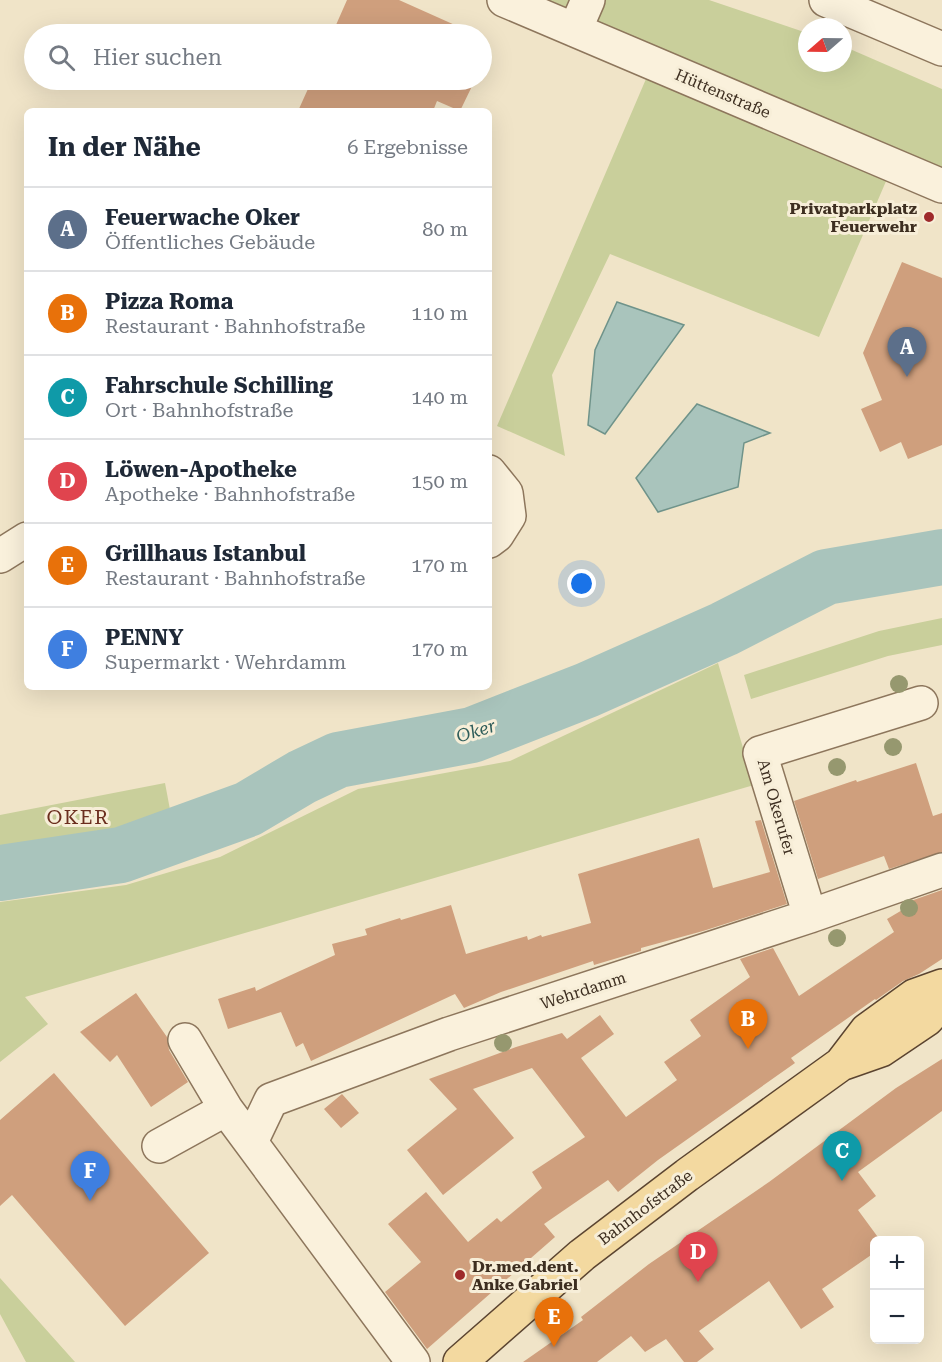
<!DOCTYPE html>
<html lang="de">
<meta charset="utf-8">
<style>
:root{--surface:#fff;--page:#f6f6f7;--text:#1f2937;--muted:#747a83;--line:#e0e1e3;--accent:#9e2a2b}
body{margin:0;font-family:"Roboto Serif",serif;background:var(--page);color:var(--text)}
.controls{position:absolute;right:18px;bottom:18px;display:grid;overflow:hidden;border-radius:9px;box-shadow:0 6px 24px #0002}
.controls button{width:54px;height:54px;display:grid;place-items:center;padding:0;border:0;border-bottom:2px solid var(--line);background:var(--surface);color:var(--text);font:30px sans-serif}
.compass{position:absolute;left:798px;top:18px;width:54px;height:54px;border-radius:50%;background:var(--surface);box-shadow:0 6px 24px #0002;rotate:250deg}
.you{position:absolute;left:582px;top:584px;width:21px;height:21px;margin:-15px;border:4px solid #fff;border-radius:50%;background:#1a73e8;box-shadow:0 0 0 9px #1a73e833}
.badge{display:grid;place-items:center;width:39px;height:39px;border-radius:50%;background:var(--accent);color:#fff;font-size:20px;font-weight:700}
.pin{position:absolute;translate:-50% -50px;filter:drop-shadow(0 2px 3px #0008)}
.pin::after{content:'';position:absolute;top:32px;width:21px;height:18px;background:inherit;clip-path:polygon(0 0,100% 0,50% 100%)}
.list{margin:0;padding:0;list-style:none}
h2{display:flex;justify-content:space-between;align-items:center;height:78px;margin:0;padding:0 24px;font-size:26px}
h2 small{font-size:20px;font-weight:400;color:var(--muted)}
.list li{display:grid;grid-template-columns:39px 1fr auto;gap:18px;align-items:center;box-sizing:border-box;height:84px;padding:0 24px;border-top:2px solid var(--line)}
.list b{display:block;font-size:22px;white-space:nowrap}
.list p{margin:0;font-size:20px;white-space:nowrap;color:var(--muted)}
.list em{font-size:20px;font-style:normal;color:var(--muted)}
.icon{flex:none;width:33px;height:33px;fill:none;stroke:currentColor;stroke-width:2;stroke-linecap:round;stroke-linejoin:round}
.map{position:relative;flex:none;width:942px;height:1362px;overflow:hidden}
.search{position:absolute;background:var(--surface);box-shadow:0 6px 24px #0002;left:24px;top:24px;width:468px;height:66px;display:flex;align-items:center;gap:15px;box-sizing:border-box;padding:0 21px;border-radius:33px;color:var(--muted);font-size:22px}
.panel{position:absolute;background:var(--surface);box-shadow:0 6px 24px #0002;left:24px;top:108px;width:468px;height:582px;border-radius:9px}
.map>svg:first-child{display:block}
.green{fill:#c9cf9b}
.water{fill:#a9c4bc;stroke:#6f938a;stroke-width:1.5}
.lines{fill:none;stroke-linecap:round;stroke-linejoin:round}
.river{stroke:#a9c4bc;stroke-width:56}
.building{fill:#cf9f7d}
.minor-casing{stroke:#8d765c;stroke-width:36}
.major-casing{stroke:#5b4430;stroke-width:36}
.minor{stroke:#faf1dc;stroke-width:33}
.major{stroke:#f3d9a0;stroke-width:33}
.tree{fill:#96986f}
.poi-dot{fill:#9e2a2b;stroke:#f7eed8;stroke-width:2}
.labels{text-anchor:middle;stroke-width:6;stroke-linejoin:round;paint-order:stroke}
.street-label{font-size:16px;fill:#3d2e20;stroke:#f7eed8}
.poi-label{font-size:16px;font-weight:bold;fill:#3d2e20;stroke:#f7eed8;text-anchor:end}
.water-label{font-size:18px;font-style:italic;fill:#2f5d5a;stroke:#f7eed8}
.quarter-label{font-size:20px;letter-spacing:1.5px;fill:#6b2e1e;stroke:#f7eed8}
</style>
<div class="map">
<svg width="942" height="1362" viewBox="0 0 942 1362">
<rect width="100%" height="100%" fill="#f0e4c8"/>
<path class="green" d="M541,0H709L807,33V63H843V46L942,89V186L893,165L819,337L610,254L552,375L565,456L497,426L658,51Z
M942,618V645L888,656L751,699L744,675L879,631Z
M718,663L754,785L25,997L48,1024L0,1062V902L126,885L220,857L358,789L510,761Z
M165,783L171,815L123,833L0,857V815Z
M0,1278L75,1362H26L0,1314Z"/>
<path class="water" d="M617,302L684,325L605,434L588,425L595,350Z
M697,404L770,433L744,443L738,487L658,512L636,478Z"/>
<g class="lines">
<path class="river" d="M0,873L121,855L248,809L302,777L338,760L472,735L587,690L724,629L826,577L942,557"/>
</g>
<path class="building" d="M347,0H399L475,34H332Z
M312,80H475L460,111L437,101L433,111H298Z
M902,262L942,278V445L908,459L901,442L880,452L861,409L882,400L863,353Z
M916,763L933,816L942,813V852L889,869L884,856L818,879L794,801L856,780L857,782Z
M761,820L787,904L703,931L641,948V951L594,965L593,961L501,992L464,1008L455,994L311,1061L303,1043L296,1047L281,1012L228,1029L218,999L255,987L256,991L335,955L332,944L367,935L365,929L400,918L401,920L451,905L466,954L527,936L528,940L541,935L542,937L591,923L578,874L699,838L713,888L770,872L755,821Z
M942,890V959L919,974L903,981L876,1000L875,999L791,1058L795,1063L658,1160L618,1192L608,1180L544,1224L555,1237L427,1349L385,1292L421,1262L388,1224L426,1192L468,1242L497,1218L501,1222L542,1188L532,1172L585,1137L532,1068L473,1089L514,1138L443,1195L407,1150L457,1109L429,1079L516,1047L562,1033L567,1039L600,1015L614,1034L581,1058L626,1117L677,1080L664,1062L701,1036L690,1020L750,977L740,959L773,948L799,996L894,932L887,919L904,909L902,904Z
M136,993L167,1037L169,1050L188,1082L151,1107L117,1055L110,1062L80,1032Z
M942,1059V1111L858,1172L876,1196L858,1210L880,1240H874V1253L822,1289L834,1307L801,1329L769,1281L699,1331L714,1349L697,1362H684L666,1339L645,1352L631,1336L597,1362H523L583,1320L581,1317L649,1264L769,1182L896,1088Z
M54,1073L209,1253L125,1326L12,1195L0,1206V1120Z
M342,1094L359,1113L341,1128L324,1109Z"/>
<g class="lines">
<g class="minor-casing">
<path id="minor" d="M504,0L942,186
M826,0L942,49
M575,30L588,0
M489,472L506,493L509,516L497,535L489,541
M0,556L27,539
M810,916L760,753L921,703
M185,1040L226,1109L413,1362
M251,1142L271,1100L449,1034L810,916L942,870
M159,1146L226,1109"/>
</g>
<g class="major-casing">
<path id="major" d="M841,1064L867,1030L914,996L942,986
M460,1362L582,1255L687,1175L841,1064L881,1050L927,1019L942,1003"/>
</g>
<use href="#minor" class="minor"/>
<use href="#major" class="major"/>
</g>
<g class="tree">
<circle cx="899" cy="684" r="9"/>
<circle cx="893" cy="747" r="9"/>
<circle cx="837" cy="767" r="9"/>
<circle cx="909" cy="908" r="9"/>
<circle cx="837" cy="938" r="9"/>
<circle cx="503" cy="1043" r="9"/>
</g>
<g class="poi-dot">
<circle cx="929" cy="217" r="6"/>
<circle cx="460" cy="1275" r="6"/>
</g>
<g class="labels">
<g class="street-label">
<text transform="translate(723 93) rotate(23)" y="6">Hüttenstraße</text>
<text transform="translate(777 807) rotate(74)" y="6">Am Okerufer</text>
<text transform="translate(583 990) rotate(-18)" y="6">Wehrdamm</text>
<text transform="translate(645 1207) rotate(-37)" y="6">Bahnhofstraße</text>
</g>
<g class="poi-label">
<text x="917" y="214">Privatparkplatz<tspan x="917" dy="18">Feuerwehr</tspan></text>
<text x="472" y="1272" text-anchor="start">Dr.med.dent.<tspan x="472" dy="18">Anke Gabriel</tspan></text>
</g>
<g class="water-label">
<text transform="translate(476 731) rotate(-17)" y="6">Oker</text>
</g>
<g class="quarter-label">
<text x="78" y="824">OKER</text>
</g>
</g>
</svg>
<div class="controls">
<button>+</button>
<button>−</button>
</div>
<svg class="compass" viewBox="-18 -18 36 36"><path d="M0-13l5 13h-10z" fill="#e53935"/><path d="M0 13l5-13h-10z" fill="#747a83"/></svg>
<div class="you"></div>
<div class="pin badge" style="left:907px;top:377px;background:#5c6f8a">A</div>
<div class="pin badge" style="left:748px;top:1049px;background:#e8710a">B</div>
<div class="pin badge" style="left:842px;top:1181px;background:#0f9aa8">C</div>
<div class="pin badge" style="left:698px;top:1282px;background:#e0444e">D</div>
<div class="pin badge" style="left:554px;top:1347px;background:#e8710a">E</div>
<div class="pin badge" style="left:90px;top:1201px;background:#3f7fe0">F</div>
<div class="search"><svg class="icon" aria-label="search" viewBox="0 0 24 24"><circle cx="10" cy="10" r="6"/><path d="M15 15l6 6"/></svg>Hier suchen</div>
<section class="panel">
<h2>In der Nähe<small>6 Ergebnisse</small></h2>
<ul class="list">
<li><span class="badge" style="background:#5c6f8a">A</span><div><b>Feuerwache Oker</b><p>Öffentliches Gebäude</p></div><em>80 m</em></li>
<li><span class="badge" style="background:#e8710a">B</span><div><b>Pizza Roma</b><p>Restaurant · Bahnhofstraße</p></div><em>110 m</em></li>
<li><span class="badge" style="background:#0f9aa8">C</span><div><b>Fahrschule Schilling</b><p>Ort · Bahnhofstraße</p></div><em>140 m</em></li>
<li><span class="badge" style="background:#e0444e">D</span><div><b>Löwen-Apotheke</b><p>Apotheke · Bahnhofstraße</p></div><em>150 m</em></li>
<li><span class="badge" style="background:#e8710a">E</span><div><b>Grillhaus Istanbul</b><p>Restaurant · Bahnhofstraße</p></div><em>170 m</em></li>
<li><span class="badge" style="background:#3f7fe0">F</span><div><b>PENNY</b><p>Supermarkt · Wehrdamm</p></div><em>170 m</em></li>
</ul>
</section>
</div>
